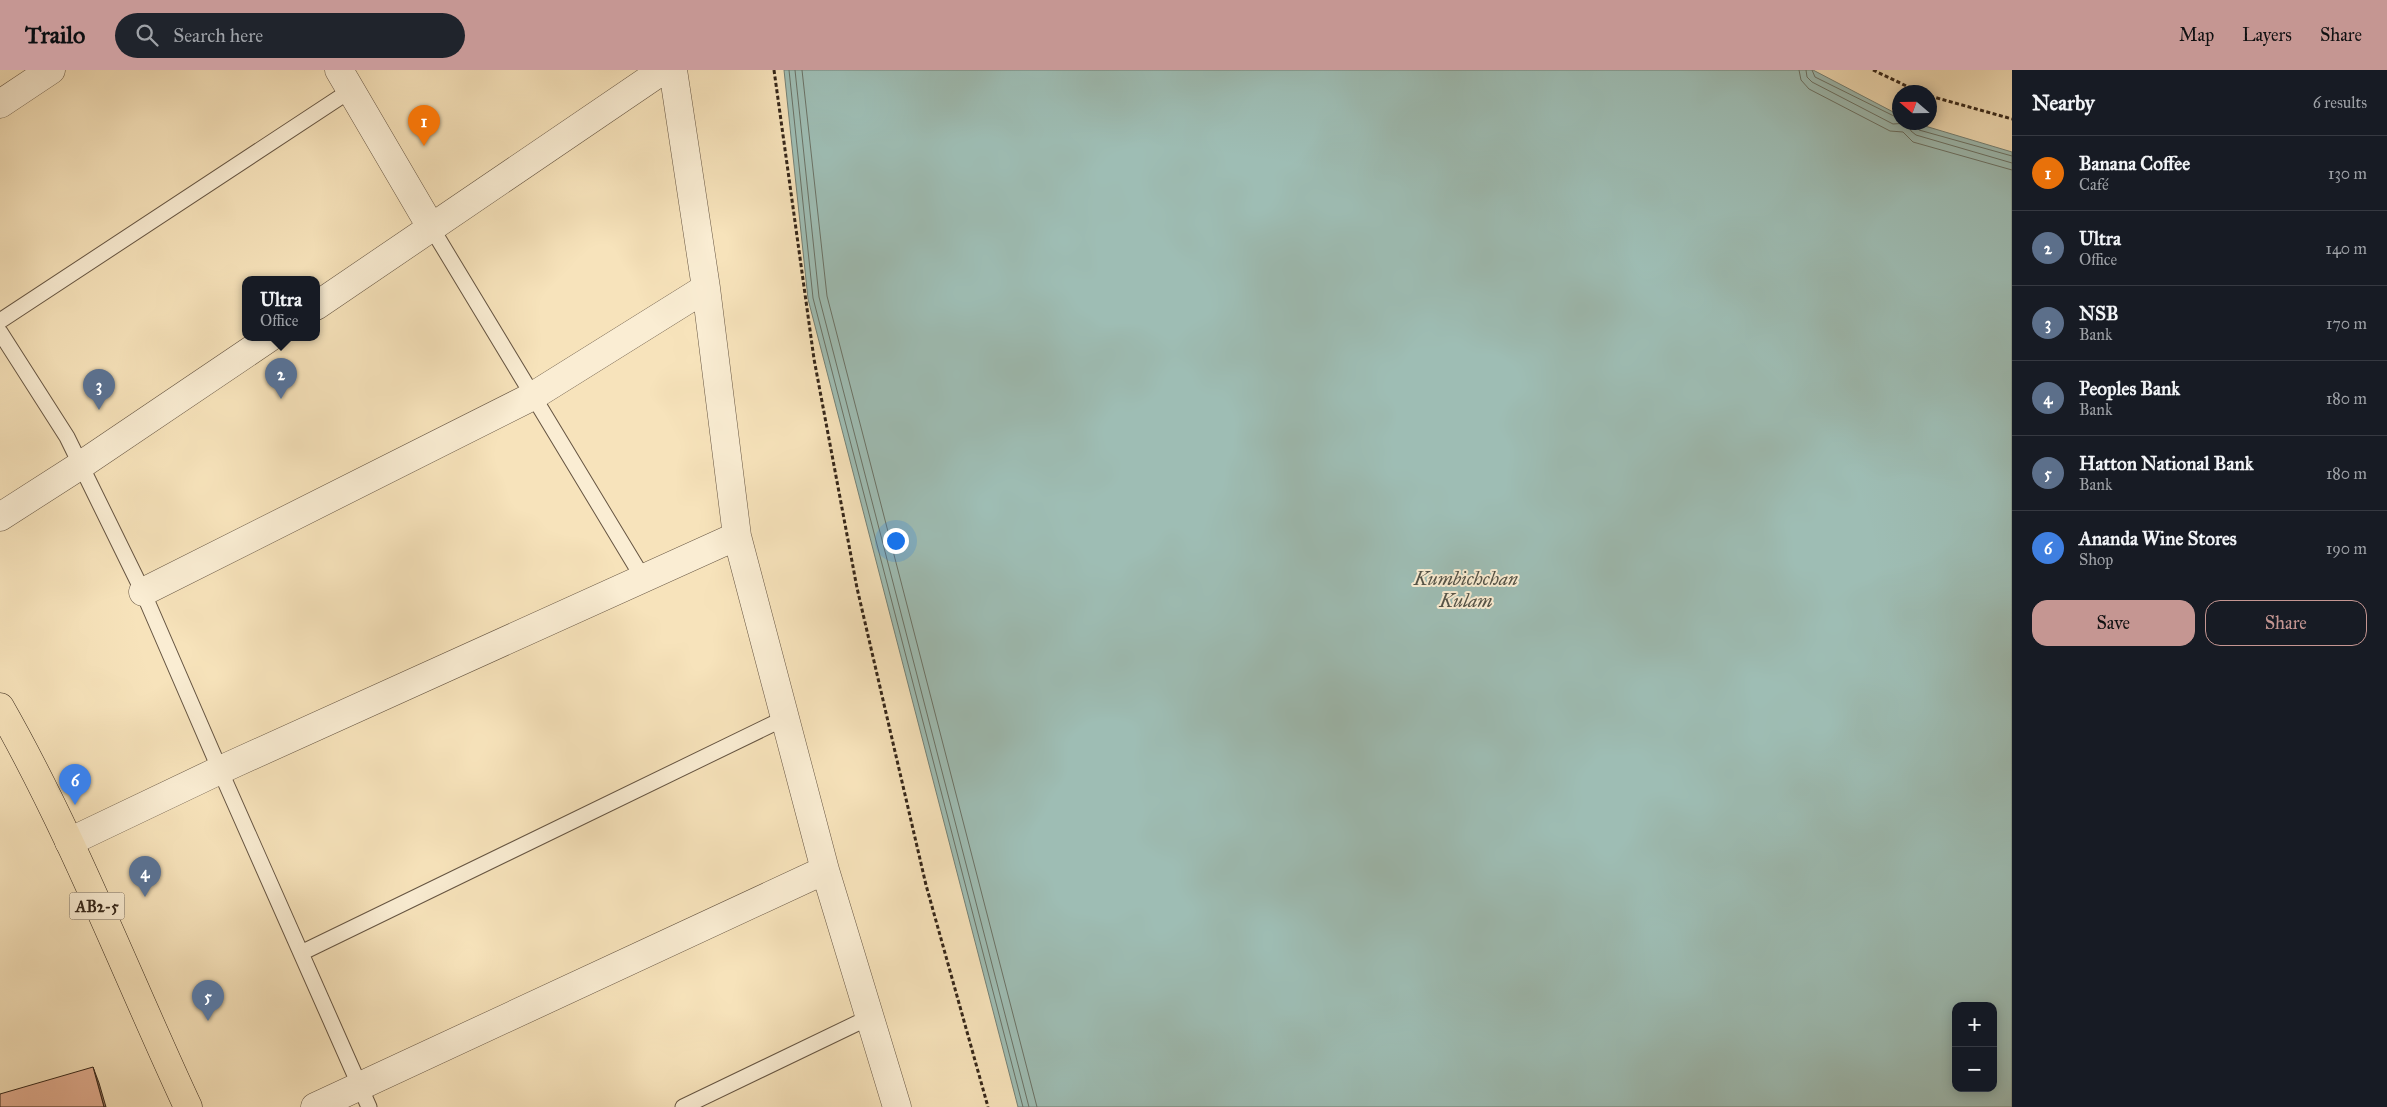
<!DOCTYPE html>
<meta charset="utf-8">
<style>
:root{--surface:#171b24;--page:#20242c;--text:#f1f3f6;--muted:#9ea1a6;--line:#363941;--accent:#c59692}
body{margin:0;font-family:"IM FELL Great Primer",serif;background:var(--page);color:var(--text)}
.controls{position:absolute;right:15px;bottom:15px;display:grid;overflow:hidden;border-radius:10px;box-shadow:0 2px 12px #0003}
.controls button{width:45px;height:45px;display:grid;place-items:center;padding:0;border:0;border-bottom:1px solid var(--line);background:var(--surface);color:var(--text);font:25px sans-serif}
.compass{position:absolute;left:1892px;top:15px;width:45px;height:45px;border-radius:50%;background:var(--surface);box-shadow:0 2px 12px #0003;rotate:290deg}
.you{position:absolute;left:895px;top:470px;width:18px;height:18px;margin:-12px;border:4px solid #fff;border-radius:50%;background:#1a73e8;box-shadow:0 0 0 8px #1a73e833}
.badge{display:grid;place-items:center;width:32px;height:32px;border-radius:50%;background:var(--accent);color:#fff;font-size:16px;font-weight:700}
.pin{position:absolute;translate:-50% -41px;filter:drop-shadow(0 1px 2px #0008)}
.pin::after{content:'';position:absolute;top:26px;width:18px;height:15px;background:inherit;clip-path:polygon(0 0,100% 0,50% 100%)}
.popup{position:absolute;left:242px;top:206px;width:78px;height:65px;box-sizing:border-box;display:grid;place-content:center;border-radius:10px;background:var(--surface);filter:drop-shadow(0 1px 4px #0005);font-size:16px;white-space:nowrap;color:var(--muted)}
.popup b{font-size:19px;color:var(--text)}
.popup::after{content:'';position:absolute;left:50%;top:100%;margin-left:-10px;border:10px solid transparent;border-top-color:var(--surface)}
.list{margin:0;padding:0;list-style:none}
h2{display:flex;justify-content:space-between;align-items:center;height:65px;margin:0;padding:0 20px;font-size:21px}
h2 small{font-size:16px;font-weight:400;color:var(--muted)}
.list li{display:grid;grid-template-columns:32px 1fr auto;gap:15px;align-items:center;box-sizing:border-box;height:75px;padding:0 20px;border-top:1px solid var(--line)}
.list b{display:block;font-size:19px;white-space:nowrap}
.list p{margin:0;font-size:16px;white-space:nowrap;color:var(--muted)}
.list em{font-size:16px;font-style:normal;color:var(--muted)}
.actions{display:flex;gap:10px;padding:15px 20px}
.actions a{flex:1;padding:11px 0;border:1px solid var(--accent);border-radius:15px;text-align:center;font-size:18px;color:var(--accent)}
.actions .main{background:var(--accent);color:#111}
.icon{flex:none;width:28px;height:28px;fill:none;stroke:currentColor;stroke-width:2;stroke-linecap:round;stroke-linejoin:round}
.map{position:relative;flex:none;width:2012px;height:1037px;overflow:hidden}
header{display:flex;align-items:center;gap:30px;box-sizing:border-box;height:70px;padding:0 25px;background:var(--accent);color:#111}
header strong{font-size:24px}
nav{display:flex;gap:28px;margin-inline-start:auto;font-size:18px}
.search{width:350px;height:45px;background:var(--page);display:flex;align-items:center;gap:12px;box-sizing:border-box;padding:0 18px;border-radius:28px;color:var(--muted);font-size:19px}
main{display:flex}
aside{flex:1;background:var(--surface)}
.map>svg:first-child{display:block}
.water{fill:#9ebdb4;stroke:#748176;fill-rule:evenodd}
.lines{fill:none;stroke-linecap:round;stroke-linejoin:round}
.shore{stroke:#6a7266;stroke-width:1}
.service-casing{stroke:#665542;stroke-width:17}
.minor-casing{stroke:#665542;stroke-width:29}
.primary-casing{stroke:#352619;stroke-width:29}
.path{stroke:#352619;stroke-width:3;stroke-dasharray:4 2.5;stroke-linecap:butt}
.service{stroke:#faedd3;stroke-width:15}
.minor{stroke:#faedd3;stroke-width:28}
.primary{stroke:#f7e3bb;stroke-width:28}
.shaded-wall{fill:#a07a66;stroke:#352619}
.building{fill:#e4af92;stroke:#352619}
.labels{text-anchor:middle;stroke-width:4;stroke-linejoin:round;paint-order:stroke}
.shield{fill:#faedd3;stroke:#706251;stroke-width:1}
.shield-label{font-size:16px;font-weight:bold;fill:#352619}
.water-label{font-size:19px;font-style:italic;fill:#545348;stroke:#faedd3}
</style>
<header>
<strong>Trailo</strong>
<div class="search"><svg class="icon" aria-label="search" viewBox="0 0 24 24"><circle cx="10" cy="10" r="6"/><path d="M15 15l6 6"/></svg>Search here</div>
<nav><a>Map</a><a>Layers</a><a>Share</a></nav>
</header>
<main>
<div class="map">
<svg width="2012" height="1037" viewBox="0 0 2012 1037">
<rect width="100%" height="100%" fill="#f7e3bb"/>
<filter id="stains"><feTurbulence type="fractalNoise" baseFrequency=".004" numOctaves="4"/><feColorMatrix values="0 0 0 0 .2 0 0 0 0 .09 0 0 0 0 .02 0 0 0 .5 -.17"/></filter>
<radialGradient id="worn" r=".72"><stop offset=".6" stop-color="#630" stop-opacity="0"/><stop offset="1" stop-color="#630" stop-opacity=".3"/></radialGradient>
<path class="water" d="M784,0H1813L1899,45L1900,52L1915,53L2012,82V1037H1018L808,229ZM1956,936H1993V1018H1956Z"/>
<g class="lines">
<path class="shore" d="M789,0L813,228L1023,1037
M795,0L819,227L1029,1037
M802,0L827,226L1037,1037
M1799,0L1801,10L1809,19L1890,61L1903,62L1913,72L2012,100
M1806,0L1807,7L1812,12L1893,54L1908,53L1911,61L1916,65L2012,93
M1812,0L1815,7L1900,49
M1915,52L1919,60L2012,86"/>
<g class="service-casing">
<path id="service" d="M431,157L643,508
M0,251L351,20
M0,262L67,367L143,522L220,700L369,1037
M301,883L785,648
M683,1037L870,947"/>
</g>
<g class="minor-casing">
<path id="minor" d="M339,0L431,157
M673,0L706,218L737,466L825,800L897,1037
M0,34L51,0
M316,236L663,0
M0,447L81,395L269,268
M143,522L533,326L706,218
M69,772L220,700L737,466
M315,1037L825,800"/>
</g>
<g class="primary-casing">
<path id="primary" d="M0,637C73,765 126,904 188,1037"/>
</g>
<path class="path" d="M774,0L814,289L857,518L926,815L988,1037
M1873,0L1919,22
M1930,26L2012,49"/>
<use href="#service" class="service"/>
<use href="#minor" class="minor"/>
<use href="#primary" class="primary"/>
</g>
<path class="shaded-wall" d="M93,997L99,1013L106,1037H104Z"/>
<path class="building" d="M93,997L104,1037H0V1024Z"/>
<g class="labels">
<rect class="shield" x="69.5" y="822.5" width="55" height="27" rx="4"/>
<g class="shield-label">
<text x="97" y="842">AB2-5</text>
</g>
<g class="water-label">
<text x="1466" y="515">Kumbichchan<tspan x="1466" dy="22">Kulam</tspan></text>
</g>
</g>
<rect width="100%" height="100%" filter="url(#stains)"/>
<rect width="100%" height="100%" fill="url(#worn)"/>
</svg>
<div class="controls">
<button>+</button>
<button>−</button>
</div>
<svg class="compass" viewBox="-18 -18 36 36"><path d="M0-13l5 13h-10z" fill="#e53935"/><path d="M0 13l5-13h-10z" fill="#9ea1a6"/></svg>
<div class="you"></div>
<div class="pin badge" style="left:424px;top:76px;background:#e8710a">1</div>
<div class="pin badge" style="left:281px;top:329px;background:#5c6f8a">2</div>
<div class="popup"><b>Ultra</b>Office</div>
<div class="pin badge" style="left:99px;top:340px;background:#5c6f8a">3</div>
<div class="pin badge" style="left:145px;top:827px;background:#5c6f8a">4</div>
<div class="pin badge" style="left:208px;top:951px;background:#5c6f8a">5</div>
<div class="pin badge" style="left:75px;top:735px;background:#3f7fe0">6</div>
</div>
<aside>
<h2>Nearby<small>6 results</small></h2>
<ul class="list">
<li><span class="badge" style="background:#e8710a">1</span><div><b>Banana Coffee</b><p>Café</p></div><em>130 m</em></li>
<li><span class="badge" style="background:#5c6f8a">2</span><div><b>Ultra</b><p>Office</p></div><em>140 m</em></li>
<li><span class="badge" style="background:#5c6f8a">3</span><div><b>NSB</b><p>Bank</p></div><em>170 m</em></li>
<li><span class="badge" style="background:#5c6f8a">4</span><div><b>Peoples Bank</b><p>Bank</p></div><em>180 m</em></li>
<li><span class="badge" style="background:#5c6f8a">5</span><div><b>Hatton National Bank</b><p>Bank</p></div><em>180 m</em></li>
<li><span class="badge" style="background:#3f7fe0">6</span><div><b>Ananda Wine Stores</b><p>Shop</p></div><em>190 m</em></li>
</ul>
<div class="actions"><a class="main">Save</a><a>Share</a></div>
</aside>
</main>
